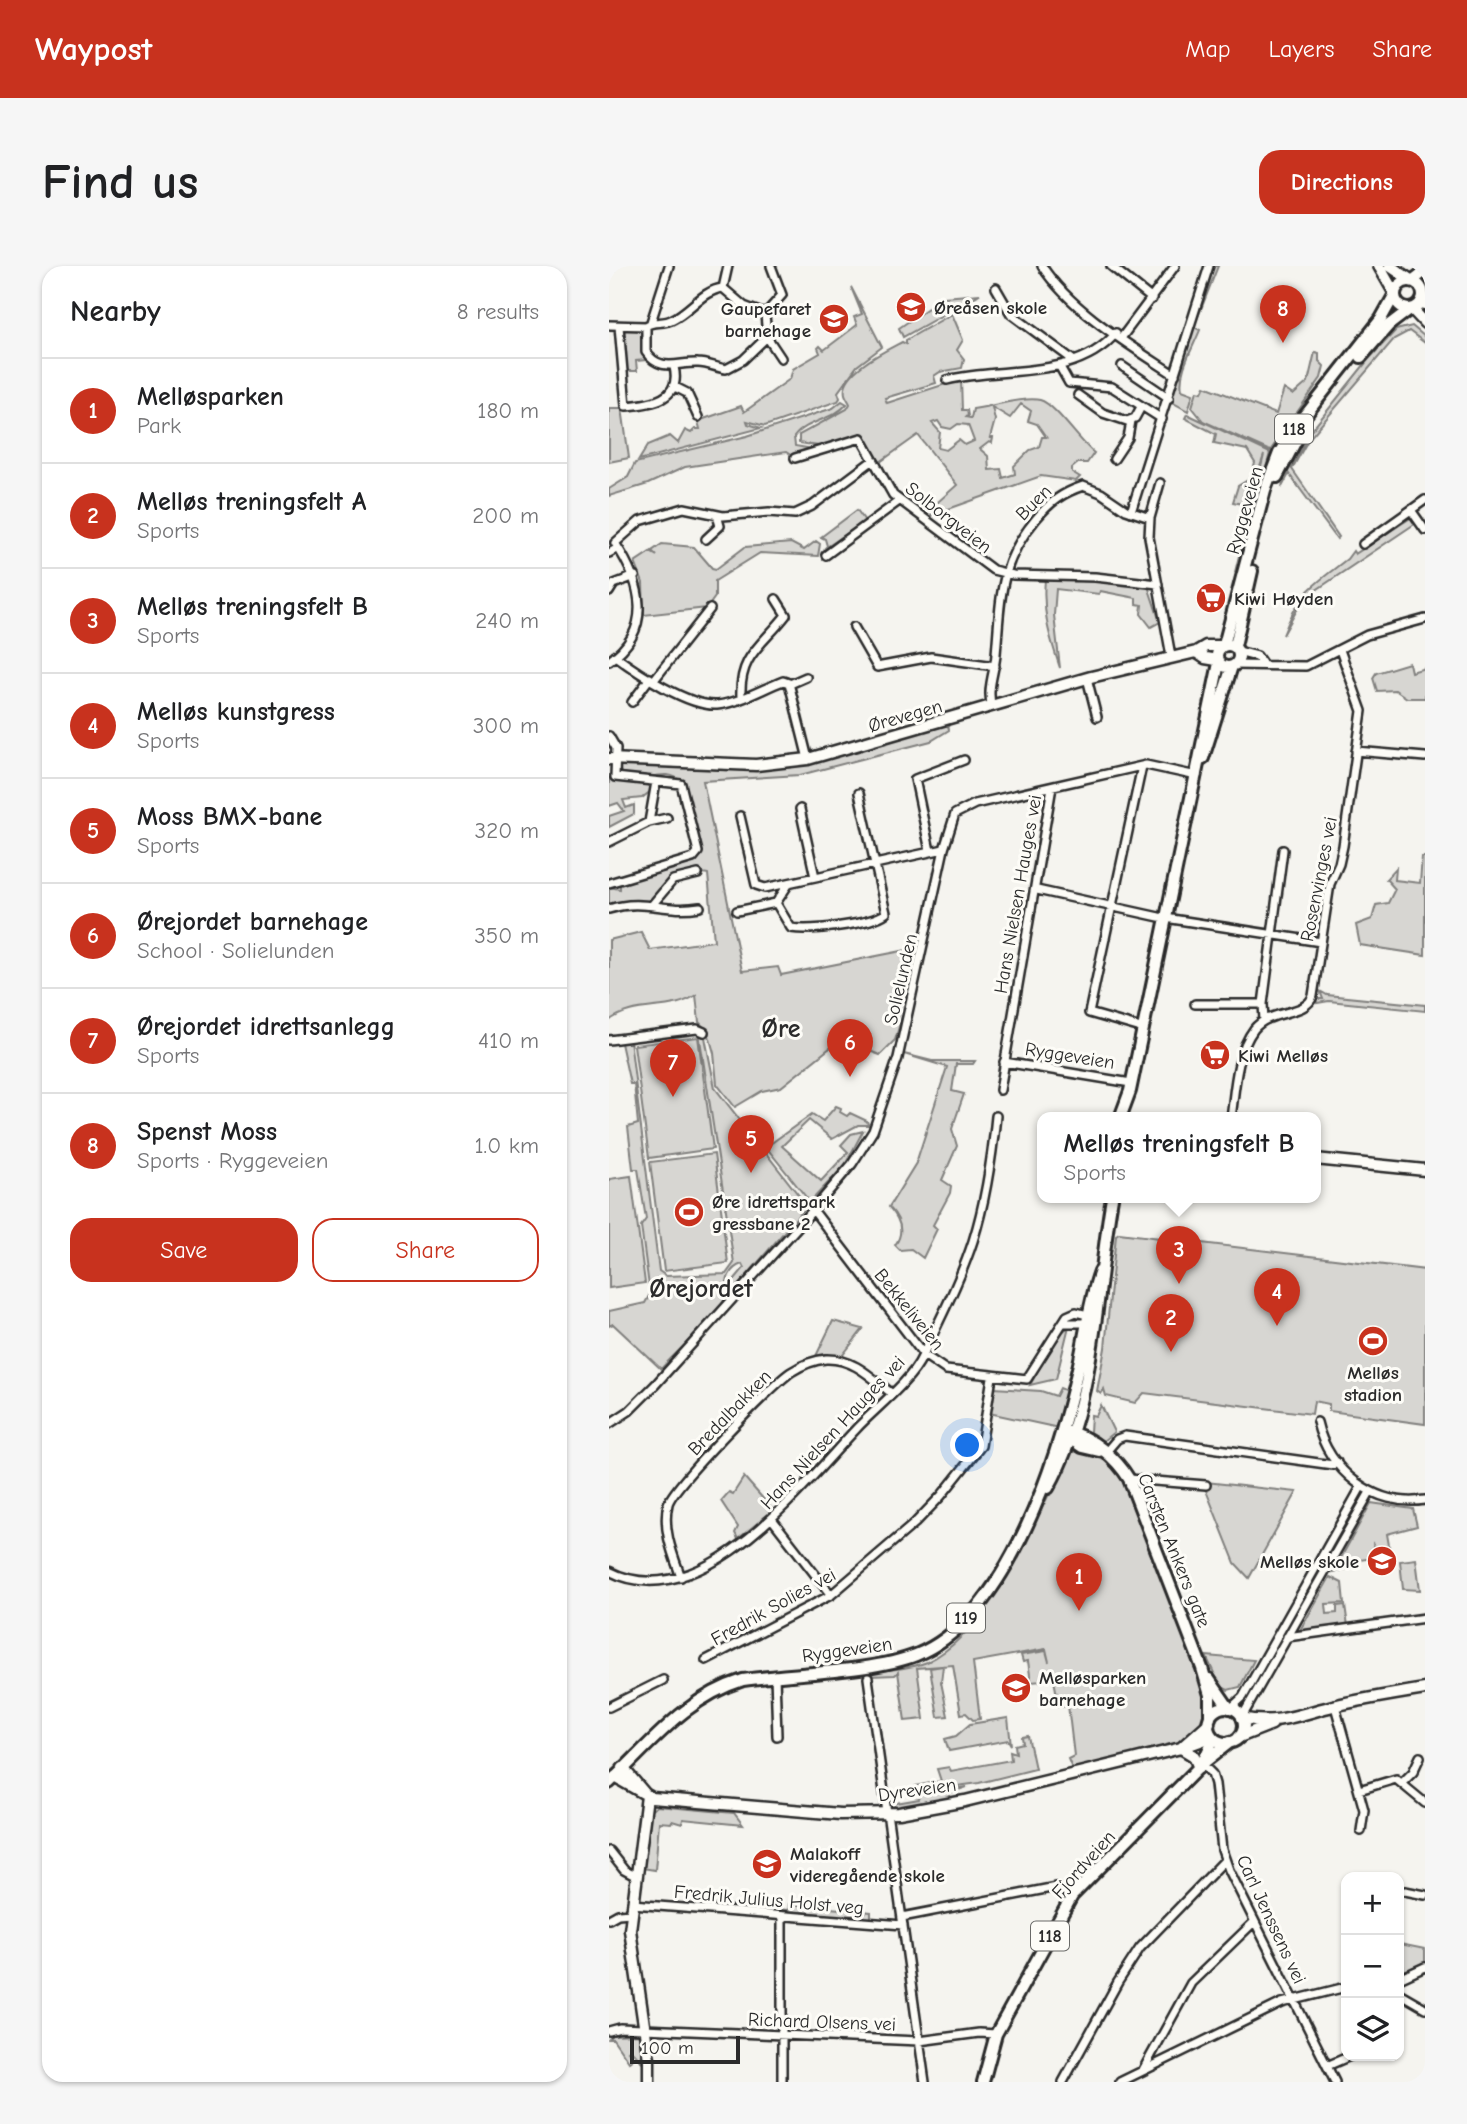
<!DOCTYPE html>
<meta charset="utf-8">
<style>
:root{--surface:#fff;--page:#f6f6f6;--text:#202124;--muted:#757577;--line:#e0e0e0;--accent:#c8321e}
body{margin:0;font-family:"Comic Neue",sans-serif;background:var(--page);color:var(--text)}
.controls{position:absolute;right:21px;bottom:21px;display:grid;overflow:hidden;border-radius:14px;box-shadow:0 2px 5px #0004}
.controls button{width:63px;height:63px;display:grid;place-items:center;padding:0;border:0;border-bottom:2px solid var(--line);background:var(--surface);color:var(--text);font:35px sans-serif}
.scale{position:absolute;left:21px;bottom:18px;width:110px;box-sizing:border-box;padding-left:7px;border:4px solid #2b2b2b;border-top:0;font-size:19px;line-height:24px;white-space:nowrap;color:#2b2b2b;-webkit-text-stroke:5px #fdfcf7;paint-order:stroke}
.you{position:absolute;left:359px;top:1180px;width:24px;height:24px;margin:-18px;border:5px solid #fff;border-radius:50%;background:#1a73e8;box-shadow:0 0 0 10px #1a73e833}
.badge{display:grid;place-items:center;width:46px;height:46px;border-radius:50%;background:var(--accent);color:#fff;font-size:23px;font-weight:700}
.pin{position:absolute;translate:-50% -58px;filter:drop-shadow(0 2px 4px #0008)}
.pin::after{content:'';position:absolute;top:37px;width:24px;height:21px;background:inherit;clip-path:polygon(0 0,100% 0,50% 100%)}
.popup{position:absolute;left:428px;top:846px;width:284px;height:91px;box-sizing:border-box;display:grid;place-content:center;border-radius:14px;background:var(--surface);filter:drop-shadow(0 2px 5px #0005);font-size:23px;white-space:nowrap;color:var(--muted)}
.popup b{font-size:26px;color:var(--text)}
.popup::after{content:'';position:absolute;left:50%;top:100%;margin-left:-14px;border:14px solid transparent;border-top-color:var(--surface)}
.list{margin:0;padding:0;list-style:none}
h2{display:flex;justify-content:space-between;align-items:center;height:91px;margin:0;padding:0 28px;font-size:30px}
h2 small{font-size:23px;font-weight:400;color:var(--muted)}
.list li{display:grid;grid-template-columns:46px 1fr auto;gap:21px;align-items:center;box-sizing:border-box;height:105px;padding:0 28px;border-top:2px solid var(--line)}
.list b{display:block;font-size:26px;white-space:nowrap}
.list p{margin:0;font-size:23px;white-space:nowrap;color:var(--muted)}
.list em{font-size:23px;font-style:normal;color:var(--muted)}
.actions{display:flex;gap:14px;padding:21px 28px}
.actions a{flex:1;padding:16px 0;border:2px solid var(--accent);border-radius:21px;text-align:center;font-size:24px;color:var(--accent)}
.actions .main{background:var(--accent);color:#fff}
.icon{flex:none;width:38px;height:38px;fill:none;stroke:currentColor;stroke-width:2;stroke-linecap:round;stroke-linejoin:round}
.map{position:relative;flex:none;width:816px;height:1816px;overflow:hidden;border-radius:21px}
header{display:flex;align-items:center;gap:42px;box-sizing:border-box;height:98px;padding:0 35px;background:var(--accent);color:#fff}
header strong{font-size:33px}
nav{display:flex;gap:38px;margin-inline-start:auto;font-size:24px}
.intro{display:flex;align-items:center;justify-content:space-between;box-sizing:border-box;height:168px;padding:0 42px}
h1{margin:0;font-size:49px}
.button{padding:18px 32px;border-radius:21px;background:var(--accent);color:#fff;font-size:24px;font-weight:700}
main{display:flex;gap:42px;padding:0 42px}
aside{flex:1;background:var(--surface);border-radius:21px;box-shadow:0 2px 5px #0004}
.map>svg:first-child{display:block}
.green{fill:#d7d6d2;stroke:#81807e;stroke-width:2;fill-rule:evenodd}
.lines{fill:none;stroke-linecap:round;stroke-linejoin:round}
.street-casing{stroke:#2b2b2b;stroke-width:12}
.secondary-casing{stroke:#2b2b2b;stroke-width:15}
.primary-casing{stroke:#2b2b2b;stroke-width:16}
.street{stroke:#fdfcf7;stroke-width:7}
.secondary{stroke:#fdfcf7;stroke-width:10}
.primary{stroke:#fdfcf7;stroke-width:10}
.labels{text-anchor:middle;stroke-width:6;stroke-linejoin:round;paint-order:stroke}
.shield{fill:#fdfcf7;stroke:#6a6a68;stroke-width:2}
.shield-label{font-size:18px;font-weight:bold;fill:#2b2b2b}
.poi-label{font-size:19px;font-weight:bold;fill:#2b2b2b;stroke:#fdfcf7;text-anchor:start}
.street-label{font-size:19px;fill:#2b2b2b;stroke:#fdfcf7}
.district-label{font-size:26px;font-weight:bold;fill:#2b2b2b;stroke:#fdfcf7}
</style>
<header>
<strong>Waypost</strong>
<nav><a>Map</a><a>Layers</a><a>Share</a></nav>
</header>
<div class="intro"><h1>Find us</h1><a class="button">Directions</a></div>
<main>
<aside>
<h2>Nearby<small>8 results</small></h2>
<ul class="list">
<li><span class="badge">1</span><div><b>Melløsparken</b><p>Park</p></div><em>180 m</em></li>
<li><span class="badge">2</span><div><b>Melløs treningsfelt A</b><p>Sports</p></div><em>200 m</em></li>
<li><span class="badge">3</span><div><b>Melløs treningsfelt B</b><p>Sports</p></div><em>240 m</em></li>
<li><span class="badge">4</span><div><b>Melløs kunstgress</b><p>Sports</p></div><em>300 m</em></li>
<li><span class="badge">5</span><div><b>Moss BMX-bane</b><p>Sports</p></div><em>320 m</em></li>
<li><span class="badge">6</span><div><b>Ørejordet barnehage</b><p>School · Solielunden</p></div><em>350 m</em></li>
<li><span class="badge">7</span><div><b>Ørejordet idrettsanlegg</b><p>Sports</p></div><em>410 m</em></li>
<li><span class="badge">8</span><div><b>Spenst Moss</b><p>Sports · Ryggeveien</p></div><em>1.0 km</em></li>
</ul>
<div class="actions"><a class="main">Save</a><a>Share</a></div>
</aside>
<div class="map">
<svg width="816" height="1816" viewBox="0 0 816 1816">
<rect width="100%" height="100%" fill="#f5f4ef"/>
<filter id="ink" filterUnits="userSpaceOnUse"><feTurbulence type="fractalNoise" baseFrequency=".0143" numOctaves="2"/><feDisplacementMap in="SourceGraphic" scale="14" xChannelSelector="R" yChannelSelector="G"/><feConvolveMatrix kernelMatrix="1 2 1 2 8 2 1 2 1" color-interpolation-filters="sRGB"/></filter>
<g filter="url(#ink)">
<path class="green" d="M604,0H609L585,61L591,64C584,82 569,105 573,124L584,128L579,145L561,135L579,72L582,45L592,39Z
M242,21L273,81L248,100L229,126L231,132L229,135L156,160L138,155L139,158L152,162L30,194L39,179L61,170L69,177L76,164L82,167L86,163H91L89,155L132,140L135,146L181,113L184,103L211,87L209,82L211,80L215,84L248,59L245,51L253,48Z
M371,28L294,71L290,62L335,31Z
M343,48L354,74L348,84L355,93L353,102L331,106L325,110L327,117L276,132L278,137L352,113L353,144H358L359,150L356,151L362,152L364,143C380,141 417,130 431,134C446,138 471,176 485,187L478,197H469L463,202V206L471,211L467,215L432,210L317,251L321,243L348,219L309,169L271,196L251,169L216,181L190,177V169L238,143L241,138C240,135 237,132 236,128C231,106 278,84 293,76L297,78V74ZM412,138L422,145L419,155L428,158L437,171H433L430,181L421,184L405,200L406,208L394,212L392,203L380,204L379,190L371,183L380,176L383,177L384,172H381L386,154L383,141L401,152ZM329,155L333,161L342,163L349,158L359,159L365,175L356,179L350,174L337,184L329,182L331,166L323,157Z
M803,60L816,71V77L800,65L785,73L699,174L683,203L730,271L728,273L680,208L673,221L675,213L702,165L759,94L787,64Z
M35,62L37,94L27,95L28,105H17L13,63Z
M706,86L710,87V95L715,100L712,112L661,185L594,155L583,141L588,125L593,126L596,120L667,148L675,123L684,129L699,116Z
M233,135L238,138C224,154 198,154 185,171L186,180L204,183L183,190L177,186L76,201L39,218L0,230V223L19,211L26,197L138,170L224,142Z
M0,142H13L20,192L0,196Z
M578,148L661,187L629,307L626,306L655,189L638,239L624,236L629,220L642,212L646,197L638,184L605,177L607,168L576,152Z
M248,244L256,255L215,283L218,280L216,273L212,271Z
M803,251L807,257L694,333L674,369C691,325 701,322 738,293L744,285L746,288Z
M207,275L211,278L209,290L151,287L106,315V331L98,342L35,349L34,317L26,296L41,286L48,290L43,285L53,278L85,281L103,302L107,303L136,281L182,277L195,284Z
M436,313L527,316L539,320L551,356L542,361L532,348L533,339L527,338V332L491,325L490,328L447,323L445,349L451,402C441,372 433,348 436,313Z
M800,397L802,406L816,402V432H798L786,424L768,425L764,412L767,407Z
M339,459L340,464L322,475L191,509L94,515L133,705L169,701L172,709L298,684L302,716L297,738L286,774L271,789L231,774L172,821L153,825L126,841L108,818L105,787L99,766L90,756L87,729C62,747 25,735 0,755V674L32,666L41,684L105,675L99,608C73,601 57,619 40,636L26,634L0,639V621L11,623V617L92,590L73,517C56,496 28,525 10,504L12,498L164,502L265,481L299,467Z
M0,512L40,518L43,524L33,532L14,534L17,542L25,539V548L0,561V550L15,545L9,537L0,540Z
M813,591H816V689L751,679L747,659L763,653L767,639L779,637L786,623L777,613L787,602L786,614L811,617Z
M711,725L718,729L816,739V745L720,735L708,737L707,733H714Z
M90,767L96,771L106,822L195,936L192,940L194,944L121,1029L125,1014L135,1002L133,998C116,1004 118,1019 115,1034C113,1045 63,1090 52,1103L4,1058L0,1060V1045L36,1037L41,1028L32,960L37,953L29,903H24L19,861L29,858L25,818H21L12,777L21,774L50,1005L57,1010L117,1008L125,997Z
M89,771L104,883L40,892L25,779Z
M295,788L323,795H366L364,798H347L343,825L355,828L343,863L348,880L333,914L342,920L341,927L324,959L328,963L314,992L302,983L291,984L286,979C296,966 291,953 280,941L307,897L338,801Z
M227,840L232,842L231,846L238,850L241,847L258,855L259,859H249L223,873L200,854L173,880L212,915L239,886L232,879L242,868L254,865L236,899L201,936L157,881L203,848L214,855Z
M105,888L119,997L55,1005L41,896Z
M22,910L36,1017L0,1022V913Z
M510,967L816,1004V1158L720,1145V1138L705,1135L703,1148L535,1127L526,1137L497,1130L495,1123L492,1128L488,1125L496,1082L507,969Z
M224,1055L254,1063L233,1090H207Z
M460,1060L447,1113L421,1119L447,1072Z
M385,1122L432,1125L447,1130L451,1122L458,1125L450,1162L380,1147Z
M492,1139L505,1166L494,1175L481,1166L482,1149L487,1150Z
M473,1185L500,1196L516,1218L598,1428C597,1439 598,1451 591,1460C568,1490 500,1497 464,1505L459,1493L465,1490L459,1439L450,1440L445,1414L422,1416L419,1395L414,1396L412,1389L437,1385L440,1396L437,1383L364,1396L371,1453L364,1454L357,1447L352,1448L344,1399L308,1402L315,1453L296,1455L289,1406L286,1409L262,1410L265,1406C282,1403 302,1403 318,1396C382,1366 427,1252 458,1191L463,1186Z
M135,1211L164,1244L129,1273L126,1267L129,1261L112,1235L120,1226L124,1228Z
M597,1216L688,1226L640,1312L626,1297L596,1222Z
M762,1237L804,1243L808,1260L778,1268L781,1285L777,1290L767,1292L764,1276L765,1292L743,1295V1302L724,1306Z
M807,1293L811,1324L794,1323L791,1295Z
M721,1311L733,1317L735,1337L717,1338L718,1348L728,1347V1340L736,1339L739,1360L690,1366Z
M597,1390L645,1394L631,1421L619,1424L611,1420Z
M334,1400L332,1416L339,1450L329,1451L321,1402Z
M399,1452L402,1479L399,1474L340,1485L336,1473L347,1470L361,1458Z
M419,1470L426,1503L370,1517L312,1525L308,1523L307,1520L332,1515L328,1503L340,1501L342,1505L402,1494L401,1485L407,1487L406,1479L414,1477L413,1471Z
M358,1521L340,1527L341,1533L289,1542L279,1535L286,1532L287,1537L310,1533L312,1528Z
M48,1540L125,1547L134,1559L74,1553L73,1558L63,1555L62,1557L50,1556L46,1604L33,1602L40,1546Z
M92,1637L179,1644L180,1638L262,1646V1653Z
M791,1678L816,1683V1697L795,1706Z
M29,1768L30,1770L34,1797L21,1783L19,1785L25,1792L20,1796L4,1773H0L4,1769Z"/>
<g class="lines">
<g class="street-casing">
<path id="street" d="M433,0C461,44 522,80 566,109
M502,0L543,33
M114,22L135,40L156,48L173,29L162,0
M114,22L119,0
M387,22L402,48L464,94
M42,56L60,0
M0,59L37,60C44,54 55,59 64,53C81,45 94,24 114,22
M10,60L17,140C42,138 73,134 65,101
M37,60V86C51,107 69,96 89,97C99,97 108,102 117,103L134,94L158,71L156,48
M158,71L172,92
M513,71L566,0
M513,100L560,132
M451,101L460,117L503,121L553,153
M338,114C393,100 467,115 507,67
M66,121L78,127L89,151
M469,129L494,147L518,155L526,152L532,141
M186,192L252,172L284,229L384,304L404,309L486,311L549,318
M505,193L519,172L522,155
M551,217L541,252L540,271L562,390
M802,244L816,264
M522,246L600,0
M97,273L111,260L108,249
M754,278L816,234
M0,287L9,282
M217,289L290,235
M0,326L5,318L26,310
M245,361L268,401L322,391L386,400
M629,385L648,390L653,397
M6,390C29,407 80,441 108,439C130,437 153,423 174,415L180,417L199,493
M0,395C46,363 32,316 6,277L31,255L75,242L114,250L160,246L186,248L203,240L263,195
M626,399L697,400L758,369L816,353
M478,412L488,451
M45,414L101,343
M181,418L197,411
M132,431C130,389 153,380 177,349L167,333
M23,436L41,412
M383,441C377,424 386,405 387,388C392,333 389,298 427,253C441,236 453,227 474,220L492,227L517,244L541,252
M0,470L7,482L6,511L72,518L89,586L84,592L0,617
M747,485L816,491
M191,543L206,611
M131,550L147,619L156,622L335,583
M40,556L47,516
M0,576L40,556L58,552
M321,585L306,513L355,494
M428,624L550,651L712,676
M167,637L182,662C201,665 261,659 277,647L250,527
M43,639L64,614L89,608
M0,643C36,632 54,647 91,641
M128,645L167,637L179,619
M586,738H654
M655,754L654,738L674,584
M532,762L480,747L533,500
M0,774L88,763L95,766
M395,796L522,817
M391,824L443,521
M622,852C626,823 627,787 645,763C661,743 697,750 704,730L721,618L730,598L734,580L753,445L731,384
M204,944L315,1089L337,1104L418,1113L458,1050L467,1046L482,1050
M455,1057H480
M708,1156C719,1205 766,1242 816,1234
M0,1158L20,1145L46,1119L204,944L243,898L264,865L289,792L335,583L346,548L366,538L537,499L588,510
M496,1187L508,1173L516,1170L724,1199L728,1196
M520,1213L597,1219
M163,1253L222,1329
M0,1305C92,1353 193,1220 248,1162C266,1143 303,1114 313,1091C331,1053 351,1015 364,975C377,934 383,892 387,850
M72,1311C64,1289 53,1263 59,1238C64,1220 163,1119 182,1106C193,1099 205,1094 217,1093C244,1092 262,1111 282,1127
M678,1371L816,1352
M97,1394L222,1329L306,1257L332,1230L372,1180L383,1111
M166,1409L168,1470
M259,1412L316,1816
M726,1440L755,1544L752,1565
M0,1441L54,1414
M622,1442L634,1431L752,1221
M633,1451L761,1226
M593,1498L603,1508L606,1518L613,1584L620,1604L726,1816
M793,1517L804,1506L811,1491
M750,1524L787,1513L816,1537
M0,1585L15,1604L26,1610
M796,1625L816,1629
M23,1638L294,1659
M173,1650V1816
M293,1651L447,1621L463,1630
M0,1653L9,1648L22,1647
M790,1713L816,1701
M790,1727L816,1742
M0,1765L11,1762L310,1775L370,1767L387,1768
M718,1800L741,1790
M534,1804L582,1717L645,1656
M454,1816L509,1716L531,1682L616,1594
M511,1816L673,1737L737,1721"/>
</g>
<g class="secondary-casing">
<path id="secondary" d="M0,0H1
M770,0L786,28
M781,0L803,15
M813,34L816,38
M803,43L816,57
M587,386L596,392L608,394
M0,493L147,499L199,493L482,411L587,386L597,380H612
M706,893L816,904
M633,1452C666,1460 692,1448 724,1440C754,1433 785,1428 816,1423
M600,1457L572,1482L602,1471
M630,1471L663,1458
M14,1502L37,1529
M6,1511L43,1532L231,1548L290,1547L356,1535L572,1482L585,1490L590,1502
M38,1530L21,1664L40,1793V1816"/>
</g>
<g class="primary-casing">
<path id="primary" d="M803,15L816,5
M786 29a14 14 0 1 1 28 0a14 14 0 1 1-28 0Z
M752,91L780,59L801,43
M668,211L691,167
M608 390a11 11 0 1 1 22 0a11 11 0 1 1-22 0Z
M615,379L656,224L670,187L691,156L772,53L786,28
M626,380L643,305
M594,492L623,400
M511,852L521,825L610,397
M459,1166C482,1170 508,1193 520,1213L593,1402L601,1429V1452
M457,1170L473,1181L490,1185
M439,1222C488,1135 486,1028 503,932
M600,1413L620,1442
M599 1459a18 18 0 1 1 36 0a18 18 0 1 1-36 0Z
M593,1498L604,1474
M0,1517C43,1477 76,1432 134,1414C183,1407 264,1406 307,1389C401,1351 450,1188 470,1098C477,1066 480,1035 491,1005
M374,1816L387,1768L463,1630L593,1498L621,1476"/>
</g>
<use href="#street" class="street"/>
<use href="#secondary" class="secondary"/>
<use href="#primary" class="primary"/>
</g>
</g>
<defs>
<g id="school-disc" transform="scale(1.575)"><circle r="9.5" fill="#c8321e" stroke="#fdfcf7"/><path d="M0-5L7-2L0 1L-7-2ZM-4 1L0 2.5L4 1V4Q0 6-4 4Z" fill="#fff"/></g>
<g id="supermarket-disc" transform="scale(1.575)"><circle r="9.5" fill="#c8321e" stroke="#fdfcf7"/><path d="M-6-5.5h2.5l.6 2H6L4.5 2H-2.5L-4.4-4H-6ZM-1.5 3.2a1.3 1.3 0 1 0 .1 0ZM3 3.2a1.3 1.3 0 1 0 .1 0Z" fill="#fff"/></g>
<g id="stadium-disc" transform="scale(1.575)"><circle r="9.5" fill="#c8321e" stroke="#fdfcf7"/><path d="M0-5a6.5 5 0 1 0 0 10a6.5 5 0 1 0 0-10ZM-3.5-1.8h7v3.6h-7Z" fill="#fff"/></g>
</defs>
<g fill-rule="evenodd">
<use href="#school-disc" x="302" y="41"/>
<use href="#school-disc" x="225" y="53"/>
<use href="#supermarket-disc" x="602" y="332"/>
<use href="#supermarket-disc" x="606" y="789"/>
<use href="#stadium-disc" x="80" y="946"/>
<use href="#stadium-disc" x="764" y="1075"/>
<use href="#school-disc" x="773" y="1295"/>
<use href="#school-disc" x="407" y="1422"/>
<use href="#school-disc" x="158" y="1598"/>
</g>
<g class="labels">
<g class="shield">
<rect x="666" y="148.5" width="38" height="29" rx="5"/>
<rect x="338" y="1337.5" width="38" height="29" rx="5"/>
<rect x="422" y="1655.5" width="38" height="29" rx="5"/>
</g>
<g class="shield-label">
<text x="685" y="169">118</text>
<text x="357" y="1358">119</text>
<text x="441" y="1676">118</text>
</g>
<g class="poi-label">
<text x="325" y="48">Øreåsen skole</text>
<text x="202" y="49" text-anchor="end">Gaupefaret<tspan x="202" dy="22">barnehage</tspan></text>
<text x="625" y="339">Kiwi Høyden</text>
<text x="629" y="796">Kiwi Melløs</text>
<text x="103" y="942">Øre idrettspark<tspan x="103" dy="22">gressbane 2</tspan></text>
<text x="764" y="1113" text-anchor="middle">Melløs<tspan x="764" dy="22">stadion</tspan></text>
<text x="750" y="1302" text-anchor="end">Melløs skole</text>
<text x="430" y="1418">Melløsparken<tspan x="430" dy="22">barnehage</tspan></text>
<text x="181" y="1594">Malakoff<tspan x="181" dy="22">videregående skole</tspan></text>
</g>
<g class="street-label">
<text transform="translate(424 236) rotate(-45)" y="7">Buen</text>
<text transform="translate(635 244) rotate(-74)" y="7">Ryggeveien</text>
<text transform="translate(340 251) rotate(38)" y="7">Solborgveien</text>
<text transform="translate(296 449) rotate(-16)" y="7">Ørevegen</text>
<text transform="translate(709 613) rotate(-79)" y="7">Rosenvinges vei</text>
<text transform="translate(408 628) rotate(-80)" y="7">Hans Nielsen Hauges vei</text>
<text transform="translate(291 713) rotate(-77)" y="7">Solielunden</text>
<text transform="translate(461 789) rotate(9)" y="7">Ryggeveien</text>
<text transform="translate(301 1043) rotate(51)" y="7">Bekkeliveien</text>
<text transform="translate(120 1146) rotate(-46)" y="7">Bredalbakken</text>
<text transform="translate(223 1166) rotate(-47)" y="7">Hans Nielsen Hauges vei</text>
<text transform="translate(566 1284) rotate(68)" y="7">Carsten Ankers gate</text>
<text transform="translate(164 1340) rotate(-29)" y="7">Fredrik Solies vei</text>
<text transform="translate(238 1383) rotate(-8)" y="7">Ryggeveien</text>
<text transform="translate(308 1523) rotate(-8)" y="7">Dyreveien</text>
<text transform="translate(474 1598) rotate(-48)" y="7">Fjordveien</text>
<text transform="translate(160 1633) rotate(5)" y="7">Fredrik Julius Holst veg</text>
<text transform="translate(663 1653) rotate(65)" y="7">Carl Jenssens vei</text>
<text transform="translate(213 1755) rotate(2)" y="7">Richard Olsens vei</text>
</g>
<g class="district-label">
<text x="172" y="771">Øre</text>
<text x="92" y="1031">Ørejordet</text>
</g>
</g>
</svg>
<div class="controls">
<button>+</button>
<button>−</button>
<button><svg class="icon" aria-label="layers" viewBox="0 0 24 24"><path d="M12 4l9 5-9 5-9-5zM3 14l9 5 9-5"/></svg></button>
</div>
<div class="scale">100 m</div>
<div class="you"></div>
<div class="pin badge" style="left:470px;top:1345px">1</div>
<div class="pin badge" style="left:562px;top:1086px">2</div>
<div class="pin badge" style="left:570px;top:1018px">3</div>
<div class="popup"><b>Melløs treningsfelt B</b>Sports</div>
<div class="pin badge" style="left:668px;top:1060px">4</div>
<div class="pin badge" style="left:142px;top:907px">5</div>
<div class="pin badge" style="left:241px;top:811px">6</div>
<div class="pin badge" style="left:64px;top:831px">7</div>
<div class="pin badge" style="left:674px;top:77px">8</div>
</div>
</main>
